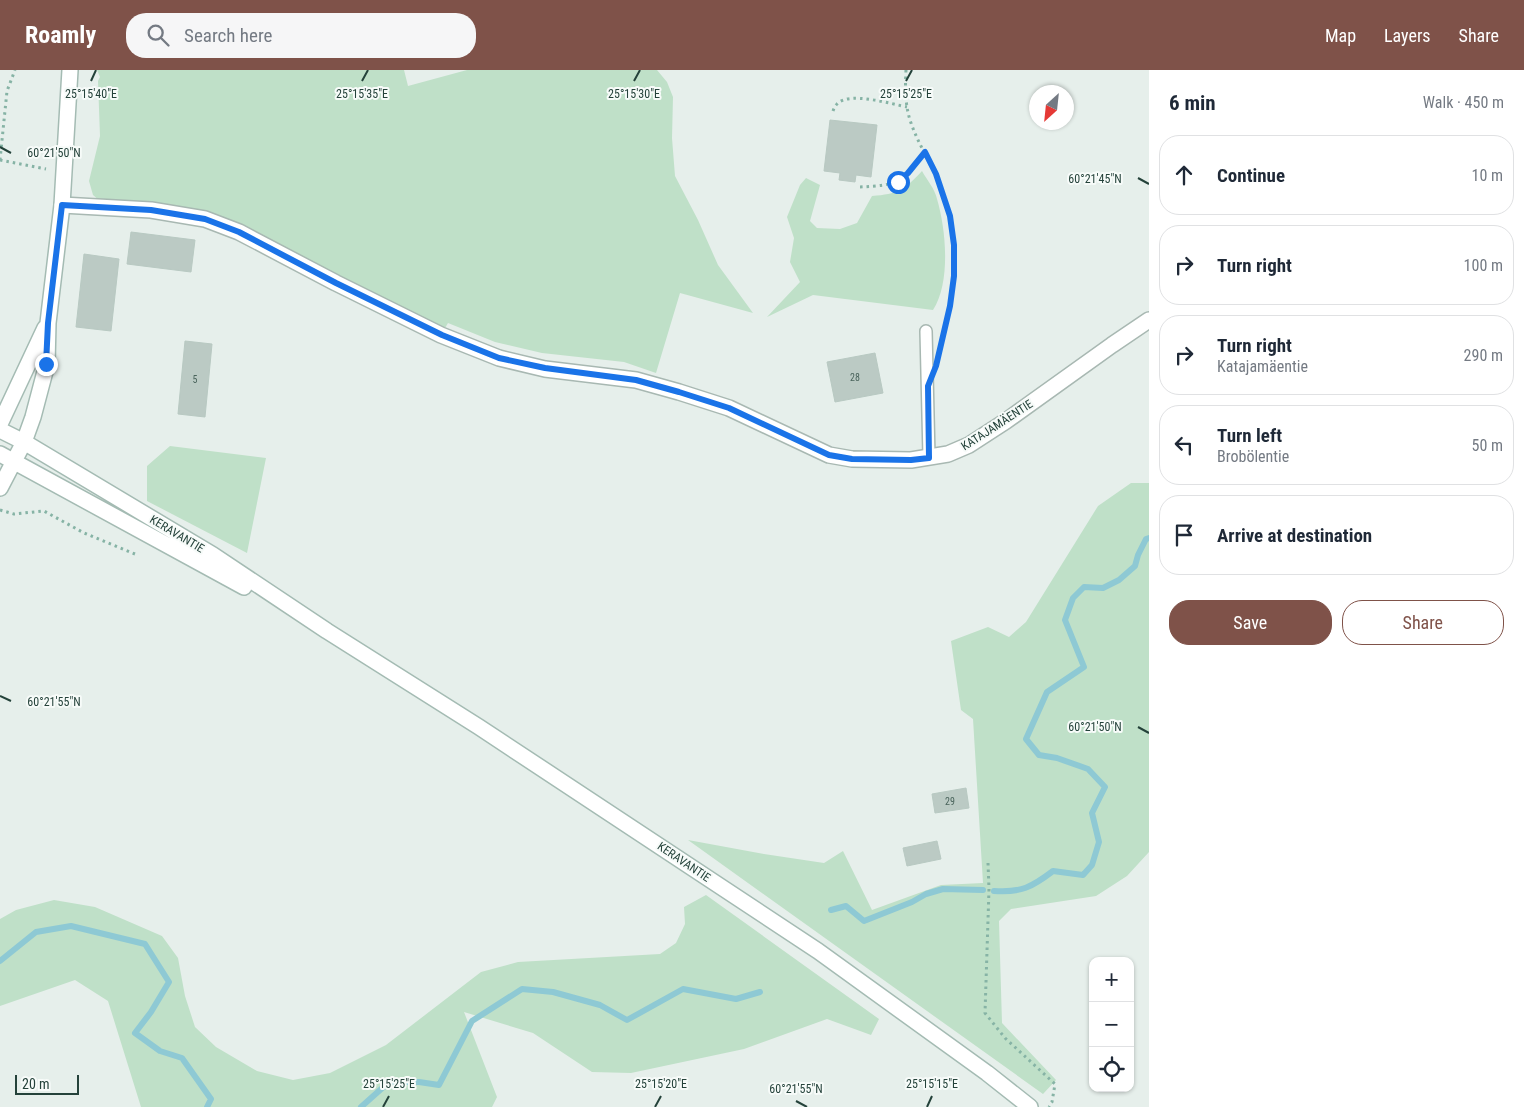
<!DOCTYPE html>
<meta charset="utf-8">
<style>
:root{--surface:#fff;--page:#f6f6f7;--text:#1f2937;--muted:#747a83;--line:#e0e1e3;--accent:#7f5249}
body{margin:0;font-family:"Roboto Condensed",sans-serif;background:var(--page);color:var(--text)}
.controls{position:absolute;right:15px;bottom:15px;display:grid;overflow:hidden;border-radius:10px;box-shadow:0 1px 4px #0004}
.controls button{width:45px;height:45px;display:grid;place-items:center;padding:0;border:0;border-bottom:1px solid var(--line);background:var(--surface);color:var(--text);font:25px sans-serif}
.compass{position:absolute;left:1029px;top:15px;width:45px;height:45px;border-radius:50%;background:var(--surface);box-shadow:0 1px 4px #0004;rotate:207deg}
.scale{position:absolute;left:15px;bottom:12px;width:64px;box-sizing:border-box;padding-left:5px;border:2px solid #24423a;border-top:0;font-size:14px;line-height:18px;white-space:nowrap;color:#24423a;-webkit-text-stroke:4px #f7fbf9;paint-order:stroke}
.stop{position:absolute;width:15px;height:15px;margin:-11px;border:4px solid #1a73e8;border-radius:50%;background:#fff}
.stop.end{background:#1a73e8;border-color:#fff;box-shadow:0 1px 5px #0008}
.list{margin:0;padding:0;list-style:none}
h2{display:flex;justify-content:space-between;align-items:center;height:65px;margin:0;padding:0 20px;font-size:21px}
h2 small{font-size:16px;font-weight:400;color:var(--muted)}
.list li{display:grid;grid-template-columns:32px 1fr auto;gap:15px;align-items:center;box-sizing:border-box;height:80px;margin:0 10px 10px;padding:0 10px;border:1px solid var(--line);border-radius:20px}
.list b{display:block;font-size:19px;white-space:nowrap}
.list p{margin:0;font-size:16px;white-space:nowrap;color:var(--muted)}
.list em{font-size:16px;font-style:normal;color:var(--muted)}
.actions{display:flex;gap:10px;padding:15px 20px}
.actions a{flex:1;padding:11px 0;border:1px solid var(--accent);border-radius:20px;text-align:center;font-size:18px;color:var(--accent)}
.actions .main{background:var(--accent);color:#fff}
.icon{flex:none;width:28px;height:28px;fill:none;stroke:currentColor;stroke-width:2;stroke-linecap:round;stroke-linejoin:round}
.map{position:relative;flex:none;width:1149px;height:1037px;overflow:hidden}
header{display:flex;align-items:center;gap:30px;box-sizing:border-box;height:70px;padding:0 25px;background:var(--accent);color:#fff}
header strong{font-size:24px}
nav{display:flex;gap:28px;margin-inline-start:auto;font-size:18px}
.search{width:350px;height:45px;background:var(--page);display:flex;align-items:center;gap:12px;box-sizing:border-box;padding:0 18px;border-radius:20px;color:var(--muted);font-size:19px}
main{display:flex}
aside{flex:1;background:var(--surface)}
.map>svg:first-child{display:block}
.green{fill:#bfe0c8}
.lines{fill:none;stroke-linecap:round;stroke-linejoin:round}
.stream{stroke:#8ec9d4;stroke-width:6}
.building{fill:#bbcac4;stroke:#b8c9c2}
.lane-casing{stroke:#a8b8b2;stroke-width:14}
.street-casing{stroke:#a8b8b2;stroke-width:18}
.secondary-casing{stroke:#a4bbb3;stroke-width:18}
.path{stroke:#86b3a5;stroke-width:3;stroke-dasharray:2.5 4;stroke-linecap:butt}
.lane{stroke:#fff;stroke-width:11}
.street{stroke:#fff;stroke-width:15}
.secondary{stroke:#fff;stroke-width:15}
.route{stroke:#1a73e8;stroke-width:6}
.ticks{fill:none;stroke:#24423a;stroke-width:2}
.labels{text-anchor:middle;stroke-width:4;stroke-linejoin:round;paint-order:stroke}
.number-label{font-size:10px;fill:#4a645c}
.street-label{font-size:12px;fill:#24423a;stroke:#f7fbf9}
.ticks-label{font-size:12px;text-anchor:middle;fill:#24423a;stroke:#f7fbf9;stroke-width:4;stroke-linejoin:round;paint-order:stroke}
</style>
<header>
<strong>Roamly</strong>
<div class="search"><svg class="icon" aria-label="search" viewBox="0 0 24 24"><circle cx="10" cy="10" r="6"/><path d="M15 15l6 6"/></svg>Search here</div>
<nav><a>Map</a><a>Layers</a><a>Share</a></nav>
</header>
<main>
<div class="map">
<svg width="1149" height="1037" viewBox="0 0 1149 1037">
<rect width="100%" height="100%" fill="#e6efeb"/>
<path class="green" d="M97,0H404L408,16L467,0H657L667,12L673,27L672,68L675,106L698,150L718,195L753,243L680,223L656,303L624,292L542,283L495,272L448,253L441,265L239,162L106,136L93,125L89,111L100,66L98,11L100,7Z
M922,101C927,110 935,119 937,129C946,159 951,212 933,240L813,225L767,247L800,212L790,192L794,168L787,147L800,115L806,108L820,115L810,151L817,158L840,159L857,153L872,126C898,124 904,120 922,101Z
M170,376L266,388L247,483L147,431V396Z
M1131,413H1149V782L1127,806L1096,826L1011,839L999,851L1002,953L1056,1010L1043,1024L688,770L764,784L824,793L843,781L872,840L941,815L983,813L973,649L961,640L951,571L988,557L1009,567L1026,552L1098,436Z
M706,825L879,949L871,965L827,949L744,979L631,1003L592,1002L533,963L464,942L497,1027L492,1037H141L108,931L75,910L0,936V849L16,840L54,830L95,837L162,866L178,888L185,926L195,957L216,977L257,1001L293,1010L330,1003L386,975L481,902L518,892L660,884L676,873L685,854L684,837Z"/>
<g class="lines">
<path class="stream" d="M994,821C1021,823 1032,817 1053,801L1083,805L1092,795L1099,772L1092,743L1105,717L1088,699L1057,688L1039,685L1026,669L1047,622L1084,597L1065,550L1073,528L1084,517L1103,518L1119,510L1135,496L1138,485L1146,469L1149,468
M831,840L846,836L864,851L912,832L926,824L943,819L983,820
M0,891L36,862L71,856L145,874L169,912L151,942L135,963L160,981L182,988L211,1029L207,1037
M361,1037L389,1012H419L439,1015L472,951L522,919L553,922L600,935L627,950L683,919L736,929L760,922"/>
</g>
<path class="building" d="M830,50L877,55L871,107L856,105L855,112L839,110L840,103L824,101Z
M131,162L195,170L191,202L127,194Z
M84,184L119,189L111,261L76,257Z
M185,271L212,274L205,347L178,344Z
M875,283L883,323L835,332L827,292Z
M966,718L969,738L935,743L932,724Z
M937,771L941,789L907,796L903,778Z"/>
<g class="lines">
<g class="lane-casing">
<path id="lane" d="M926,261L929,387"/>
</g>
<g class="street-casing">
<path id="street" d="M62,135L151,140L205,149L239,162L336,213L441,265L499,288L545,299L636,310L679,322L729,338L829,385L852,389L911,390L948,384L969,375L1006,351L1112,275L1149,250"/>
</g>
<g class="secondary-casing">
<path id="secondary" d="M0,354L45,258
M0,360L24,372L213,485L327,561L479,657L818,881L987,1003L1030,1037
M0,384L244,517
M0,418L24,372L33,347L47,294L48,253L62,135L70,0"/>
</g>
<path class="path" d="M906,0C905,18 905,36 911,53C920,79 937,102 945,129C959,174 954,219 944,264
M833,41C834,38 835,36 837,34C848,21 892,34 907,37
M0,90L7,21L15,0
M0,90L46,99
M860,117C900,115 901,113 925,82
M0,440L14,444L44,441L84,463L135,484
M988,793L989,819L985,943L1005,968L1055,1014L1052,1032L1049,1037"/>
<use href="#lane" class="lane"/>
<use href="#street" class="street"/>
<use href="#secondary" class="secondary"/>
</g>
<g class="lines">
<path class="route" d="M46,294L48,253L62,135L151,140L205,149L239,162L336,213L442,265L499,288L545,298L636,310L679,322L729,338L829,385L852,389L911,390L929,388L928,316L936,296L950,236L954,206V175L950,146L936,104L925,82L908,103L898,112"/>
</g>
<path class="ticks" d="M91,11L96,0M362,11L368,0M634,11L640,0M906,11L912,0M0,77L11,83M1138,108L1149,114M0,626L11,631M1138,657L1149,663M796,1031L807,1037M383,1037L389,1026M655,1037L661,1026M927,1037L932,1026"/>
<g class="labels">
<g class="number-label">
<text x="855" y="311">28</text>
<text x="195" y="313">5</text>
<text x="950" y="735">29</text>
</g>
<g class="street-label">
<text transform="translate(997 355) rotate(-33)" y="4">KATAJAMÄENTIE</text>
<text transform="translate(177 464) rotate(31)" y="4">KERAVANTIE</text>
<text transform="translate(684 792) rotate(34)" y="4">KERAVANTIE</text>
</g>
</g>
<g class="ticks-label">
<text x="91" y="28">25°15'40"E</text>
<text x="362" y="28">25°15'35"E</text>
<text x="634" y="28">25°15'30"E</text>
<text x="906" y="28">25°15'25"E</text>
<text x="54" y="87">60°21'50"N</text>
<text x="1095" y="113">60°21'45"N</text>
<text x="54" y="636">60°21'55"N</text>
<text x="1095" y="661">60°21'50"N</text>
<text x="389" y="1018">25°15'25"E</text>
<text x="661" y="1018">25°15'20"E</text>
<text x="932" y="1018">25°15'15"E</text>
<text x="796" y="1023">60°21'55"N</text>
</g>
</svg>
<div class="controls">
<button>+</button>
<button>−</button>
<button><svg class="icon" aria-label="locate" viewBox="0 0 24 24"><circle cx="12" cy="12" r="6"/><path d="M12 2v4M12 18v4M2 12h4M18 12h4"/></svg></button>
</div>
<svg class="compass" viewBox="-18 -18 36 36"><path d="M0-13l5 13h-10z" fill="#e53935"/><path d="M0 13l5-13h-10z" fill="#747a83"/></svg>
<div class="scale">20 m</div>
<div class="stop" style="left:898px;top:112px"></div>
<div class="stop end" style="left:46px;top:294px"></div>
</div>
<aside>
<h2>6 min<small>Walk · 450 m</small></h2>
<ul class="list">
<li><svg class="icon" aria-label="ahead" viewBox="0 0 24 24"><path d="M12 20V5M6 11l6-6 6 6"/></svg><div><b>Continue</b></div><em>10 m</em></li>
<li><svg class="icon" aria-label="right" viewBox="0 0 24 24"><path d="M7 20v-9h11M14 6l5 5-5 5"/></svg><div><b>Turn right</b></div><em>100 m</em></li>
<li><svg class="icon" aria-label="right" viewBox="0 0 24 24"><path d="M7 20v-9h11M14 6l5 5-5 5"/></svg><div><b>Turn right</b><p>Katajamäentie</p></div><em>290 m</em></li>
<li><svg class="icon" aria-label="left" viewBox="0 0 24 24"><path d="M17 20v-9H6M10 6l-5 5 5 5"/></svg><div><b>Turn left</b><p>Brobölentie</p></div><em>50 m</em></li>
<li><svg class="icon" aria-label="arrive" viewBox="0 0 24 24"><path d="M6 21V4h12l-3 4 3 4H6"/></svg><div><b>Arrive at destination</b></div></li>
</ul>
<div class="actions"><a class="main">Save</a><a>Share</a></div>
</aside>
</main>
